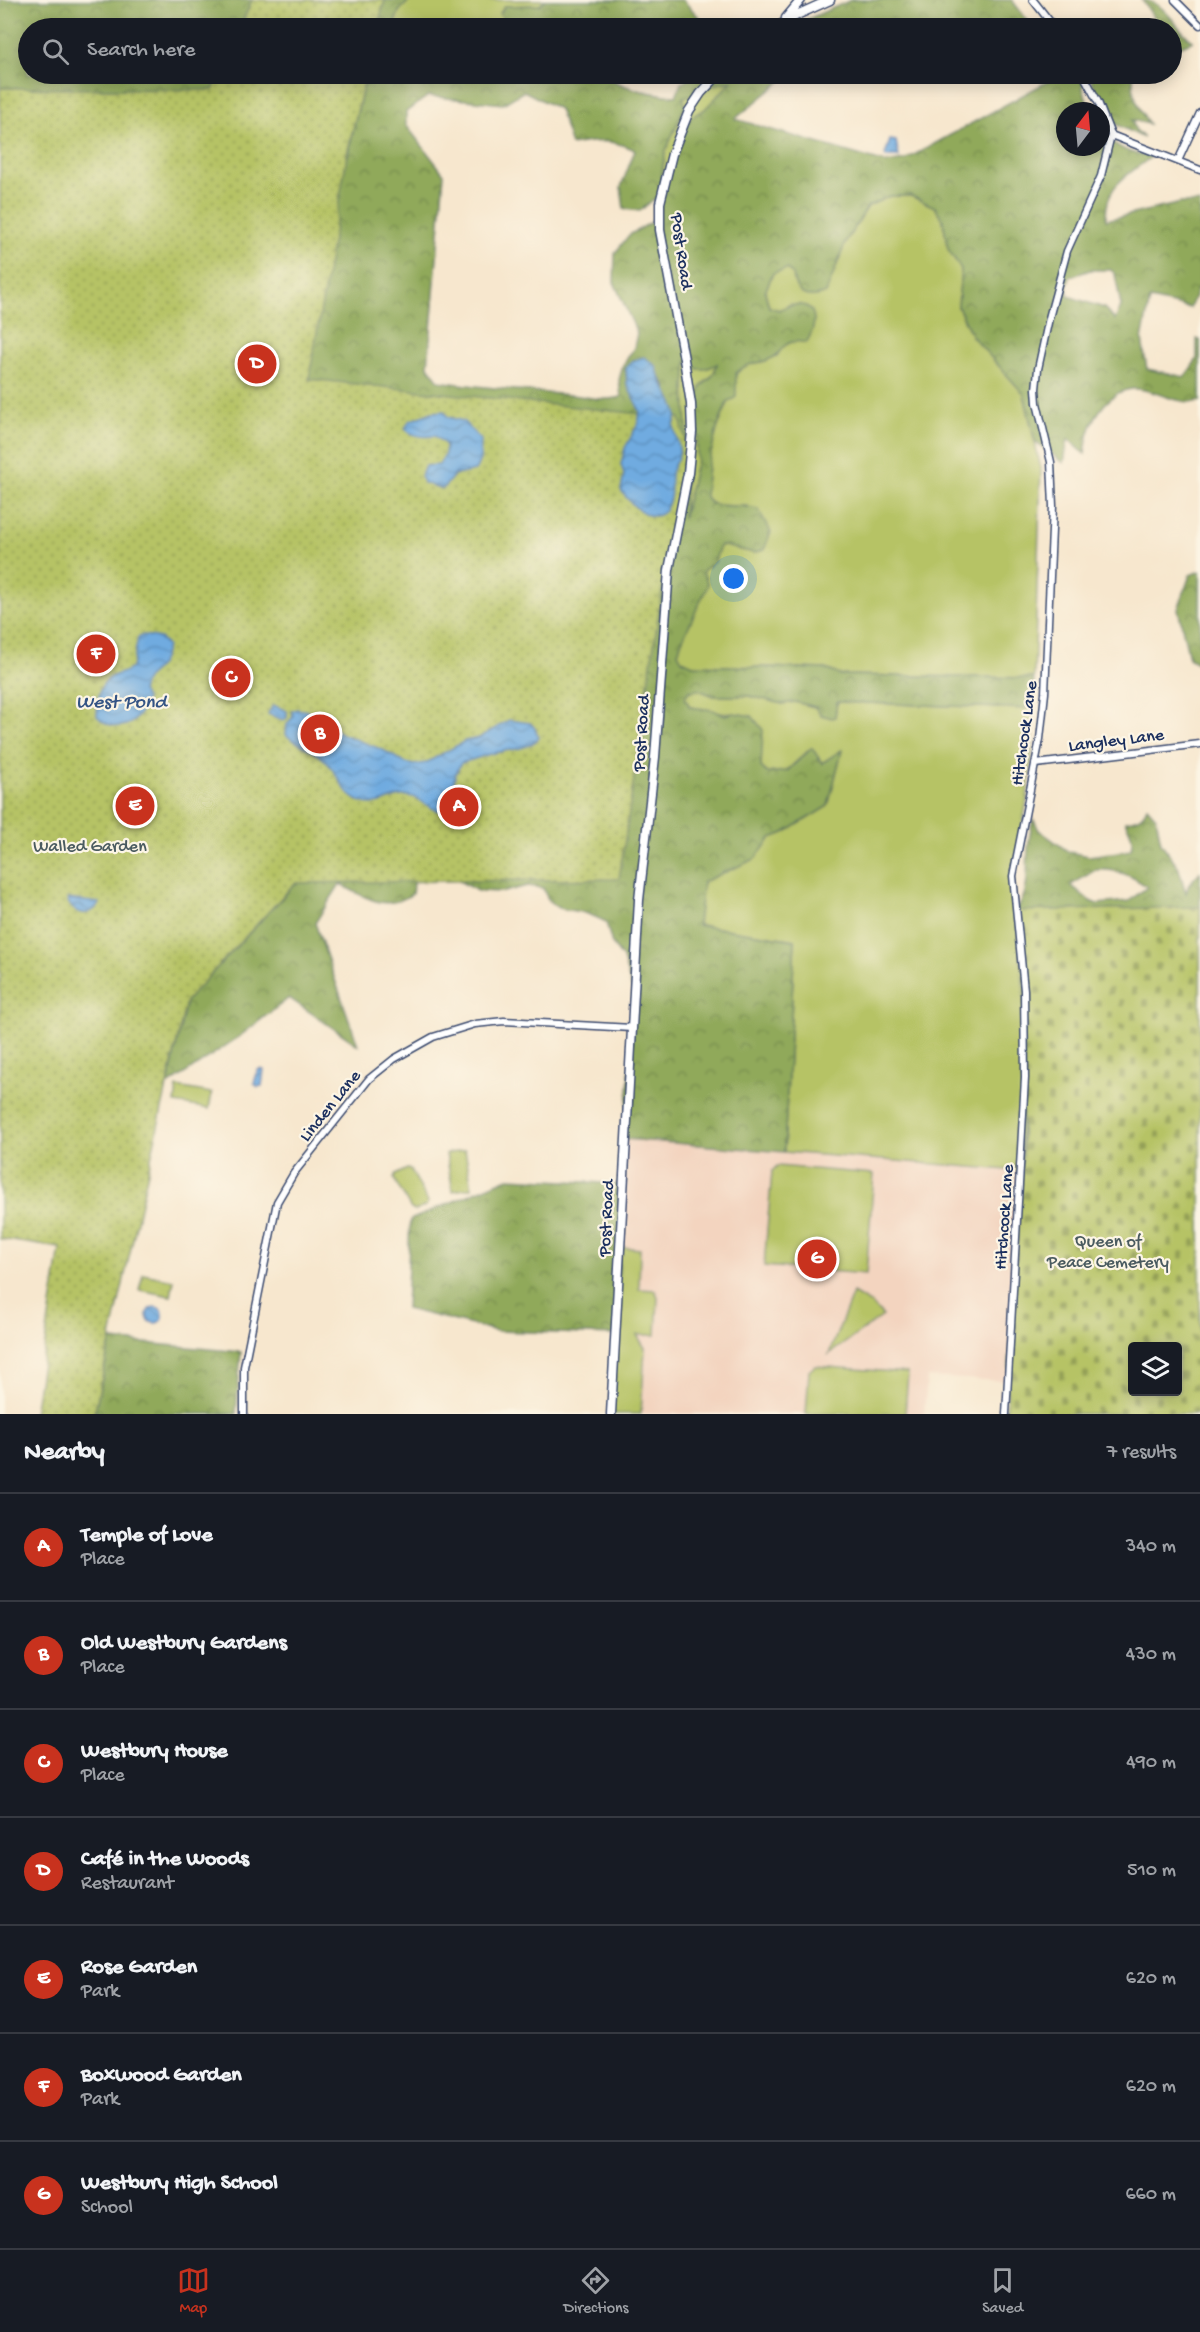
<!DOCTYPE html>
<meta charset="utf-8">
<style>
:root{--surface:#171b24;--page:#242831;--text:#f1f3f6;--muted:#9ea1a6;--line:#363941;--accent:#c8321e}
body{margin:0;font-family:"Gochi Hand",sans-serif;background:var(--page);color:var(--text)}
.controls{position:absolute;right:18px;bottom:18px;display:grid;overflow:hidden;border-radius:6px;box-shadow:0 3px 15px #0003}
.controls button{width:54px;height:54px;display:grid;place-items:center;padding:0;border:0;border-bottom:2px solid var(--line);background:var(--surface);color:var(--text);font:30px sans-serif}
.compass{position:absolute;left:1056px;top:102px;width:54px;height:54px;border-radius:50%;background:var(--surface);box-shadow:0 3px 15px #0003;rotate:16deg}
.you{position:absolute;left:734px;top:579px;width:21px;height:21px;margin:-15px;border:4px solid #fff;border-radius:50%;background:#1a73e8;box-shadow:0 0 0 9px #1a73e833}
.badge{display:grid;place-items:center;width:39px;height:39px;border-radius:50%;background:var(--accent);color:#fff;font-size:20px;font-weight:700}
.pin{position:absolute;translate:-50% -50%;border:3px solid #fff;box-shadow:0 2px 6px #0006}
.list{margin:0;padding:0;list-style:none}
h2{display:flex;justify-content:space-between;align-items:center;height:78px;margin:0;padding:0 24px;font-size:26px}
h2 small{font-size:20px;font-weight:400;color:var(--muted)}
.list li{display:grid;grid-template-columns:39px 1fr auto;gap:18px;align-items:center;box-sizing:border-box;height:108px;padding:0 24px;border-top:2px solid var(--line)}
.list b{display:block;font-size:22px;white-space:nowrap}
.list p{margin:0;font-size:20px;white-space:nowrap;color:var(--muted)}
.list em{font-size:20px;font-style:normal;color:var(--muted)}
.icon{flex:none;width:33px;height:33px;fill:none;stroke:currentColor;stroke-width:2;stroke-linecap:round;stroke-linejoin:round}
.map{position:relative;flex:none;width:1200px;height:1414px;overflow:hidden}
.search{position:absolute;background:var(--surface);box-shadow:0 3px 15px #0003;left:18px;right:18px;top:18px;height:66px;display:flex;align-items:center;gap:15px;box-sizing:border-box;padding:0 21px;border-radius:33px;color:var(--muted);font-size:22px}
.sheet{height:834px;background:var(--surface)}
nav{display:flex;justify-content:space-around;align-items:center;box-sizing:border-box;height:84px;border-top:2px solid var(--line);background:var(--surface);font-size:16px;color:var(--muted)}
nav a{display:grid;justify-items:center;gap:3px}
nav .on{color:var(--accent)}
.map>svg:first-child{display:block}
.built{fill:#f3d4bf}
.grass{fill:#b6c365;stroke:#687962;stroke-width:1.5}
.forest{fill:url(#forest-crowns);stroke:#566c5c;stroke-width:1.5;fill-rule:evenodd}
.cemetery{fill:url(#cemetery-stones);stroke:#687962;stroke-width:1.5;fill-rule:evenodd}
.garden{fill:url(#garden-dots);stroke:#687962;stroke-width:1.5}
.water{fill:url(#water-waves);stroke:#456d9f;stroke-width:1.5}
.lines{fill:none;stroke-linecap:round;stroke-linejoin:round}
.street-casing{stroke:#3c4b6f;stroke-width:9}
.secondary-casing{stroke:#3c4b6f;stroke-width:11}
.street{stroke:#fff;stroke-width:6}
.secondary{stroke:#fff;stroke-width:8}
.labels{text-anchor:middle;stroke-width:4.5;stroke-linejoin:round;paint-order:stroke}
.street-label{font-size:18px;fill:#1b2f5e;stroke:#fcf5e5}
.park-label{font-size:18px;fill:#4a5b60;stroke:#fcf5e5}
.water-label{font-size:20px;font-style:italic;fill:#345485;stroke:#fcf5e5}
</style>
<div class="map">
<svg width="1200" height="1414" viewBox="0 0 1200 1414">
<defs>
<pattern id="forest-crowns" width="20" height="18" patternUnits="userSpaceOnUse" patternTransform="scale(1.5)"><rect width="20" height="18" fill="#90a95a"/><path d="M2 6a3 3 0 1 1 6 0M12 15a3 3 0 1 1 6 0" fill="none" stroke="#758a4e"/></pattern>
<pattern id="cemetery-stones" width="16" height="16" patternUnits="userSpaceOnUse" patternTransform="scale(1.5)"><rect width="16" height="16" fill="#b6c365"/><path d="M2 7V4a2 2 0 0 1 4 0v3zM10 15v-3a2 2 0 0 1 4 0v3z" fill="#939f56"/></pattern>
<pattern id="garden-dots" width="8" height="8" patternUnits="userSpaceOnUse" patternTransform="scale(1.5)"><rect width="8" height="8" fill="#b6c365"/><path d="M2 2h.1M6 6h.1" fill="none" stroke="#939f56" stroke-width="1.8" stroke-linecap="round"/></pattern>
<pattern id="water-waves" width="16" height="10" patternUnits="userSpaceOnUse" patternTransform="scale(1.5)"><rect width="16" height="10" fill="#6fabe0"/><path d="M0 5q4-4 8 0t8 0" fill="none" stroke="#5a8cb9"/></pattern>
</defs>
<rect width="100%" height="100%" fill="#fcf5e5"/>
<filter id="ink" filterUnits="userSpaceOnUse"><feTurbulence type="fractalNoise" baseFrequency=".0167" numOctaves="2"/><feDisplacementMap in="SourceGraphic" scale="12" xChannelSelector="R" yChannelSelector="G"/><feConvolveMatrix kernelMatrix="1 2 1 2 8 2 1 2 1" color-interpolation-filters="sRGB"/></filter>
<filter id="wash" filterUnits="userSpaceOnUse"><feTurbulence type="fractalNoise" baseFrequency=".008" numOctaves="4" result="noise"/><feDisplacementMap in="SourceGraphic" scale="24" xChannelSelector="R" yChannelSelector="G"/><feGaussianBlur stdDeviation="1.35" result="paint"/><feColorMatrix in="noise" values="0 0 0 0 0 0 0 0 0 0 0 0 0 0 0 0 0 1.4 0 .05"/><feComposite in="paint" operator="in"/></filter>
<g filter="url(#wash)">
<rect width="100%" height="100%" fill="#f7e7ce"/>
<path class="built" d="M625,1139L1020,1171L1008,1381L927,1377L924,1414H611Z"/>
<path class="grass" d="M410,0H545L540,5L505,6V22L513,28H393L399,11Z
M734,80L704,110L691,117L660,188L665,153L685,105L683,97L712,85Z
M890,196H911L935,207L943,220L948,249L961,269L958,307L972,336L1024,394L1041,469L1034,678L840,675L826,669L693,665L682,660L678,653L703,571L720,545L755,553L748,506H721L710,503L705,495L708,465L717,429L728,403L736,374L746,364L766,360L777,356L783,346L794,341L791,304L779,310L769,307L765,292L773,273L787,269L826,293L846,241L868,206Z
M678,346L718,362L713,375L705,382L698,397L697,460L683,519Z
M699,690L714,696H750L783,704L795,702L815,707L821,715L835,717L837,702L1033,709L1032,751L1027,801L1013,876L1024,990L1020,1171L784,1152L795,940L697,925L703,882L755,859L771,838L784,833L828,806L842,750L822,763L811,748L786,771L767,773L761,767V756L734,713C723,716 702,709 690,707L685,698L689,691Z
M177,1087L212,1093L209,1109L175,1103Z
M465,1150L472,1188L453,1191L446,1154Z
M777,1166L874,1174L866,1274L764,1266L772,1171Z
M407,1169L411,1170L428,1202L426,1206L415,1211L411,1209L394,1179L395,1175Z
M620,1247L640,1249L639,1289L655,1290L658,1297L656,1335H637L645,1348L641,1414H611Z
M143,1274L174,1280L171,1296L139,1290Z
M853,1293L870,1303L883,1316L829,1354Z
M815,1366L908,1373L905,1414H806L809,1371Z"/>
<path class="forest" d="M0,0H252L240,28H28V74H220L213,90L0,89Z
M385,0H410L399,11L393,28H377Z
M545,0H683L709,28H601L586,19L579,22L571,28H513L505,22L500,13L505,6L540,5Z
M851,0H1012L1033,28H792L799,23Z
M1142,0C1165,0 1176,30 1193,41L1172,50V28H1161Z
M366,74H601C623,88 650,94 676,96L681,83L696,74H790L735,119L886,163L905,160L1061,74H1083V88L1090,111H1065V147H1101V129C1113,147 1131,155 1152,156C1127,177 1105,183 1106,220L1181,203H1200V284L1190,308L1150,299L1142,340L1147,369L1185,377L1197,359V339L1200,340V401C1164,408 1138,368 1105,404C1092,419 1087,434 1085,454L1068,439L1064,463L1035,442L1024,394L972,336L958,306L961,269L948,249L943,220L935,207L911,196H890L868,206L846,241L826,293C808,300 795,296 793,275L787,269L773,273L765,292L769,307L779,310C810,294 824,315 806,343C802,342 796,341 792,342C782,344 782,352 774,357C759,366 752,359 736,373V397L727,403L717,429L708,465L705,495L710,503C726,508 742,504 758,509L771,532L764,550L755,553L720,545L715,561L703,571L708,585L681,643L678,653L682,660L693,665L826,669L840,675L1034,678L1033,709L837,702L835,717L832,718L821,715L815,707L795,702L783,704L750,696H714L699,690L689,691L685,698L690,707L713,710L724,715L734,713L752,716L763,730L761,767L767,773L787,771L812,748L822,763L842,750L828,806L784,833L771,838L755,859L703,882L698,925L795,940L784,1152L625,1139L634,996L623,958L612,944L606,922C600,919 594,916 588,914C567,907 552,915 543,888L527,886L504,892L478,891L440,871L419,873L413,885L412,894C386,913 364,897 340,884L315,923L358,1045L289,998L240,1036L168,1085L186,1001L296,883L297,380ZM732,81L704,110L691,117L660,185L665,153L685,105L683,97L694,95L712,85ZM524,91L559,109L571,145C595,140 612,139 635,150L621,187L624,209L640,211L655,198L657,219L629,235L615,253L614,282L637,333L634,348L623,365L619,380L621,397C602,402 590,397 571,395C527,391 483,388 439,381L428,366L444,174L406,125V112L428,96L503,104ZM1090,270H1111L1115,274L1121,306L1115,320L1104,308L1068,296L1067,286L1070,277ZM687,361C696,373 706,370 717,364L713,375L701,387L698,397L697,460L683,519L688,452L685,388ZM656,366L658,375L667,387L638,424L640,411L627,384L626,368Z
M1088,74H1134C1130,92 1139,109 1149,124L1132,120L1135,129L1144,138L1115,124L1108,113Z
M1200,571V665L1189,658L1178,609L1190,575Z
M1147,807L1156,817L1161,843L1178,866L1186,893L1189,884L1200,872V927L1016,911C1031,889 1026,872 1028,848C1029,838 1031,829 1033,819L1039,830L1069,852L1089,856L1126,851L1131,849C1134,837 1130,831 1125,821C1136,820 1143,818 1147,807ZM1095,870C1115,868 1132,875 1147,887L1129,901L1097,904L1090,901L1071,885Z
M508,1178L623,1184L615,1335L497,1331L406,1309L410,1220Z
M111,1340L241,1352L236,1414H104L95,1412L94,1414Z"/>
<path class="cemetery" d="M1200,907V1414H1006L1022,1156L1024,990L1016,911ZM1132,1346H1178V1392H1132Z"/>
<path class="garden" d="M252,0H385L377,28H240Z
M220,74H366L348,150L309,379L680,418L687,447L662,590L619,879L295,883L186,1001L94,1414H34L60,1248L0,1239V88L213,90Z"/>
<path class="water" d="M890,140L896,141L899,157H886L885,155Z
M644,357L656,366C659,382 672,395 676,412C678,417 675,420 674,425C674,434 680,444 679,453C678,460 674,464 672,470C669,479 672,489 670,498C661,534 633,508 621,490L624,474L621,464L625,448L638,424L640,411L627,384L626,368L632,361Z
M444,411L448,417L463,421L481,440L480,459L475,471L454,475L443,489L423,483L421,476L425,466L439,465L445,454L446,445L435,436C424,437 414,437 405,429L409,421L432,412Z
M143,635L160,638L167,646C165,653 163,661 159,666C149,678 147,672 142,691L146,699C144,704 142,711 138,716C127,731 108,728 97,716C98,701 97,684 113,676C120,673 126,672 132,668L138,638Z
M273,705L287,711V718L283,720L268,714Z
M297,709L308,711L342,734L383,750L405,763L414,765L426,763L465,741L479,738L509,720L530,723L534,727L539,737C530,750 508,749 494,753C483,756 472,760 461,763C459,767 456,772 455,776C451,788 459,801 446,810C437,815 422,800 413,797C394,792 389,804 373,804C342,804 341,771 321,757C310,748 297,744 286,735L287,724L293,717L292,711Z
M67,899L100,903C90,918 73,916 67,899Z
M260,1069L264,1070L262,1086L258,1087L254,1083L258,1070Z
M147 1315a8 8 0 1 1 16 0a8 8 0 1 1-16 0Z"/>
</g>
<g filter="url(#ink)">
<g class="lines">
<g class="street-casing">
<path id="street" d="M1033,0L1055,28
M1175,0L1200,25
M1111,135L1200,170
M1178,161L1200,113
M1036,764L1200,744
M244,1414V1367L277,1202L294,1173L369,1079L394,1059L433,1037L475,1024L504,1021L632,1028
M1006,1414L1025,1078L1024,990L1013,876L1040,739L1045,693L1053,506L1051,462L1037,403L1036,389L1038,369L1049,318L1067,251L1101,176L1111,135L1098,102L1083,74"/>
</g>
<g class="secondary-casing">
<path id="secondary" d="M786,18L801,0
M775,28L799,14L830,0
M611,1414L639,900L655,757L669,570L688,473L692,432L691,404L684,359L660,230V203L672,154L689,111L701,93L719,74"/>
</g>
<use href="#street" class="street"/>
<use href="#secondary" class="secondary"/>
</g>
</g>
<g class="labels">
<g class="street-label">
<text transform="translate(683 251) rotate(82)" y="6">Post Road</text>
<text transform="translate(640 733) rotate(-86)" y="6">Post Road</text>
<text transform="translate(1023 733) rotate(-82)" y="6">Hitchcock Lane</text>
<text transform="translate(1116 739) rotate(-7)" y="6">Langley Lane</text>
<text transform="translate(329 1105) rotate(-51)" y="6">Linden Lane</text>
<text transform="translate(1003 1217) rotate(-86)" y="6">Hitchcock Lane</text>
<text transform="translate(605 1218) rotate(-87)" y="6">Post Road</text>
</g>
<g class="park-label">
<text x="90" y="851">Walled Garden</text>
<text x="1108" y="1246">Queen of<tspan x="1108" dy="21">Peace Cemetery</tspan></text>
</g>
<g class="water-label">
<text x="121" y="707">West Pond</text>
</g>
</g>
</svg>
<div class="controls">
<button><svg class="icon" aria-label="layers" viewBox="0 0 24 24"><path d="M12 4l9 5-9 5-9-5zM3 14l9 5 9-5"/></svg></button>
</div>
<svg class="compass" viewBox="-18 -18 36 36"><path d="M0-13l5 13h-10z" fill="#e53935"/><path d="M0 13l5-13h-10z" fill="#9ea1a6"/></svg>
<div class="you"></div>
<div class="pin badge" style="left:459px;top:807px">A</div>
<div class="pin badge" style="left:320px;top:734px">B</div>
<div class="pin badge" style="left:231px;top:678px">C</div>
<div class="pin badge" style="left:257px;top:364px">D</div>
<div class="pin badge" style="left:135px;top:806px">E</div>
<div class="pin badge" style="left:96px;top:654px">F</div>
<div class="pin badge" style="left:817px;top:1259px">G</div>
<div class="search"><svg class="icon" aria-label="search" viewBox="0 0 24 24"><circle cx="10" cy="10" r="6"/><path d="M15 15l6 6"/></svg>Search here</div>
</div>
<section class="sheet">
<h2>Nearby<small>7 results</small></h2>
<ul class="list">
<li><span class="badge">A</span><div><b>Temple of Love</b><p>Place</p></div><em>340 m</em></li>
<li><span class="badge">B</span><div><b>Old Westbury Gardens</b><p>Place</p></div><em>430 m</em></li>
<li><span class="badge">C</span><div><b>Westbury House</b><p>Place</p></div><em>490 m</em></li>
<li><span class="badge">D</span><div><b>Café in the Woods</b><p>Restaurant</p></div><em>510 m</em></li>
<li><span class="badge">E</span><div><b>Rose Garden</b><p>Park</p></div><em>620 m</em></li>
<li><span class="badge">F</span><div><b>Boxwood Garden</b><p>Park</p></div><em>620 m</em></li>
<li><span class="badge">G</span><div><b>Westbury High School</b><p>School</p></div><em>660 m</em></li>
</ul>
</section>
<nav>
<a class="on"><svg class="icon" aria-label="map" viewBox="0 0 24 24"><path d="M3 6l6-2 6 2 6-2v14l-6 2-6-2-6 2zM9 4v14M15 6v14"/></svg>Map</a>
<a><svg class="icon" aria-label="directions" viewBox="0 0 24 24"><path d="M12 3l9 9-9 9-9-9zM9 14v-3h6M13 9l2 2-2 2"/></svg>Directions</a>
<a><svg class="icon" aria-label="saved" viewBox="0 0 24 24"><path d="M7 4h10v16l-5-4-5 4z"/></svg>Saved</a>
</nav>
